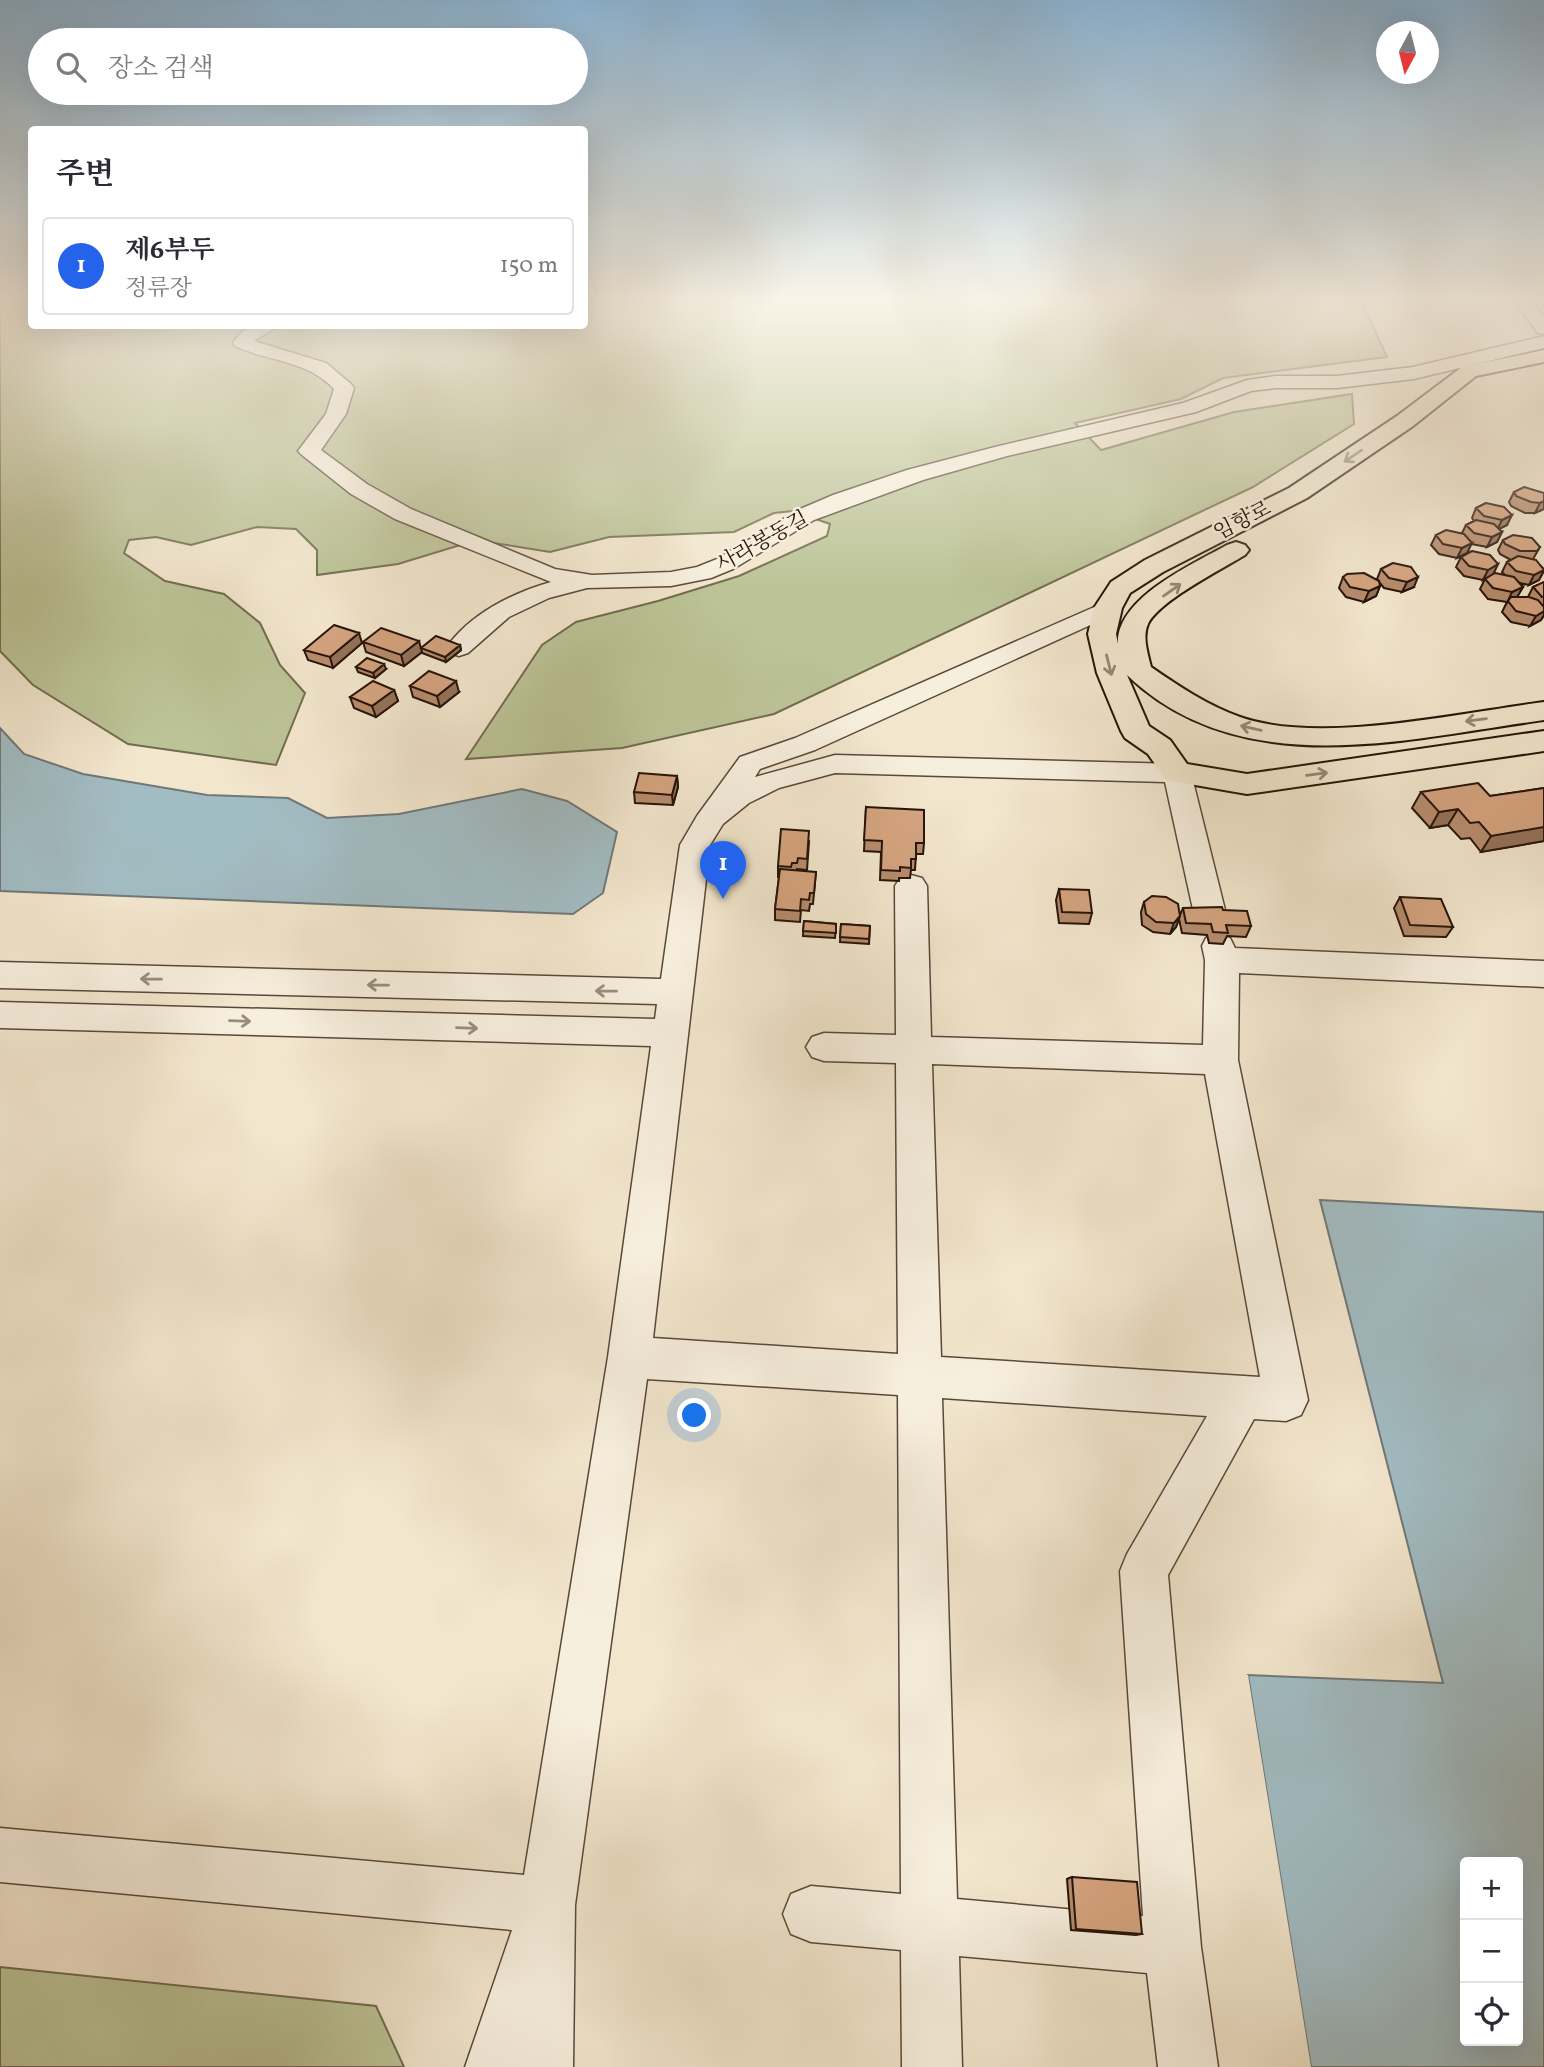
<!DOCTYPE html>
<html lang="ko">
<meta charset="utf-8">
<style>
:root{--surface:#fff;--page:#f7f7f7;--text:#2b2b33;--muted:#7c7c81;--line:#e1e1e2;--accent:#2563eb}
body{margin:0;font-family:Vollkorn,"Noto Serif KR",serif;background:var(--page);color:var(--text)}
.controls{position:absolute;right:21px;bottom:21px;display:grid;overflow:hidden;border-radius:7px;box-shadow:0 7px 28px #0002}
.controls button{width:63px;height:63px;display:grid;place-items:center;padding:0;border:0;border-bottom:2px solid var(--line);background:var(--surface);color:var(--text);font:35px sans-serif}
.compass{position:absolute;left:1376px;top:21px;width:63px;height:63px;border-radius:50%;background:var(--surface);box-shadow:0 7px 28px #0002;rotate:187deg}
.you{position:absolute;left:695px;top:1416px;width:24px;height:24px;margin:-18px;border:5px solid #fff;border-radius:50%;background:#1a73e8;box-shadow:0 0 0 10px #1a73e833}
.badge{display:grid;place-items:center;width:46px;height:46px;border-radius:50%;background:var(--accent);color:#fff;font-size:23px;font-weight:700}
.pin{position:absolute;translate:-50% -58px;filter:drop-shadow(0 2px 4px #0008)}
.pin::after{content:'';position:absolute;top:37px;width:24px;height:21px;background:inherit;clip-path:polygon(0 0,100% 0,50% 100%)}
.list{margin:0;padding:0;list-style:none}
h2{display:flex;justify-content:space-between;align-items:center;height:91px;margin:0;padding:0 28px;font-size:30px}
h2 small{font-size:23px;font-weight:400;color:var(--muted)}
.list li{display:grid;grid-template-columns:46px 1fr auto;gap:21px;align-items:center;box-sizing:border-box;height:98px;margin:0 14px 14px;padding:0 14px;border:2px solid var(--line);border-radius:7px}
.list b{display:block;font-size:26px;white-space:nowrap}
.list p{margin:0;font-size:23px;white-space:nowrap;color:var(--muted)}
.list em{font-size:23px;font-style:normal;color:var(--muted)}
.icon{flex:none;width:38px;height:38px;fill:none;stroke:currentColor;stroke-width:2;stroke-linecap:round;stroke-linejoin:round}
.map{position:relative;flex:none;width:1544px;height:2067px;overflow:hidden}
.search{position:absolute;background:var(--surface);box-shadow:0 7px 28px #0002;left:28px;top:28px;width:560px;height:77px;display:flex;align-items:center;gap:18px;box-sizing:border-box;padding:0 24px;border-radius:38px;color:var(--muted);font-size:26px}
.panel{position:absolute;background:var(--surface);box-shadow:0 7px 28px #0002;left:28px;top:126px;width:560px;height:203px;border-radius:7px}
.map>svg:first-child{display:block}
.green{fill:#bcc497;stroke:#716c50;stroke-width:2}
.water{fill:#a2bcc3;stroke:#707879;stroke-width:2;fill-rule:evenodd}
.pier{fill:#f2e6cd}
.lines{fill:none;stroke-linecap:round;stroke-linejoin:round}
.minor-casing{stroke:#59483a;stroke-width:3}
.major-casing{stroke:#261309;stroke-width:4}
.minor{fill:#f7efde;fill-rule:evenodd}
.major{fill:#f2e6cd;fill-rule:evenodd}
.wall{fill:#b68c6d;stroke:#261309;stroke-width:2}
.shaded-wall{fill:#947259;stroke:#261309;stroke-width:2}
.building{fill:#d4a37f;stroke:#261309;stroke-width:2}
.oneway{stroke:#968775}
.oneway2{stroke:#998c7e}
.labels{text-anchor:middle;stroke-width:5;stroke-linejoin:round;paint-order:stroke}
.far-street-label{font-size:21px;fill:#261309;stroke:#f7efde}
</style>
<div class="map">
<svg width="1544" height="2067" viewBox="0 0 1544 2067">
<rect width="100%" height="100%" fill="#f2e6cd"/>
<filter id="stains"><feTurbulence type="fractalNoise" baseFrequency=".00286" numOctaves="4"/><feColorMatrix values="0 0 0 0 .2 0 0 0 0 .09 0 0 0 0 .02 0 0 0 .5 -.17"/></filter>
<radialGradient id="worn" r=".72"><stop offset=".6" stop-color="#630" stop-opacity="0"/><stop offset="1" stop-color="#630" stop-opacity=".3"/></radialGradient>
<path class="green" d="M0,298H31L32,326H584L585,298H1360L1387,357L1223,378L1181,399L1075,423L1101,450L1234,412L1352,394L1354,424L1253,487L774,714L622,748L466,759L542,645L576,622L658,601L739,576L827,536L830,524L793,511L774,513L734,532L609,537L550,552L494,543L457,546L398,564L317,575V550L296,529L257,527L191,545L156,537L129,540L124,553L165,581L224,594L260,623L280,665L305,693L276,765L128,744L33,685L0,651Z
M0,1967L376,2006L404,2067H0Z"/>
<path class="water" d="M0,728L24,754L83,774L207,795L288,798L327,818L399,814L522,789L567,801L617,832L603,893L573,914L0,891Z
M1320,1200L1544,1212V2067H1311L1248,1675L1443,1683ZM1465,1862H1518V2041H1465Z"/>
<path class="pier" d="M1244,1675H1248L1311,2067H1308Z"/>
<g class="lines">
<g class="minor-casing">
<path id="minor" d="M1512,298H1529L1544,317V334L1538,333Z
M255,326H278L254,341L326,363L351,384L354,388L346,414L321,450L367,484L411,509L555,569L592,575L671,572L697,567L717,559L798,510L833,495L907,470L995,447L1183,403L1247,380L1275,376H1337L1413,367L1544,336V348L1414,379L1337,388H1275L1251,391L1196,412L1007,456L923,480L814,520L733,569L711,578L671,586L587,588L549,598L509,617L468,653L459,656L450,653L446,648C470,614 512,593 551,582L395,519L351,494L302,455L298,451L326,414L334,389C307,360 270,362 235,346L233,342L243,331Z
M1108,601L1117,603L1120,608L1117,613L815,750L760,769L755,777L835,755L1177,764L1187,767L1191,773L1226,914L1221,922L1210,925L1199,922L1194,914L1165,782L835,773L779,788L749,803L723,824L710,845L653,1338L898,1354L896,1063L824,1061L812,1057L806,1047L812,1037L824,1033L896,1035L895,886L900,878L911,875L922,878L927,886L931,1037L1203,1045L1205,960L1202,946L1206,938L1218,934L1230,938L1235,948L1544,961V987L1239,973L1238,1060L1308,1400L1301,1415L1286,1421L1254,1419L1168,1575L1201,1947L1218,2067H1158L1147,1973L959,1956L962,2067H902L901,1950L811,1942L791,1934L783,1914L791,1894L811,1886L901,1894L898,1395L647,1379L575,1905L573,2067H465L512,1930L0,1882V1828L524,1875L608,1357L651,1046L0,1028V1002L655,1019L657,1004L0,988V962L661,979L680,845L697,816L740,757L795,738ZM932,1064L1205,1074L1260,1377L941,1357ZM942,1398L1207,1416L1127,1554L1120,1571L1143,1916L957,1899Z"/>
</g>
<g class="major-casing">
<path id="major" d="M1544,350V362L1476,376L1413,426L1307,498L1163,572L1130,593L1122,608L1116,634L1118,644C1116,598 1193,564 1227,545L1236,542L1245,545L1249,550L1245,555C1222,569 1159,601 1148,624C1142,637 1148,654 1151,667C1180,687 1207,705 1240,717C1320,745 1459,713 1544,702V720C1406,739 1241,784 1127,675L1149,726L1170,740L1187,764L1247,774L1544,731V751L1247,794L1166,780L1148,754L1125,738L1121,731L1097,673L1088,634L1094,608L1111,582L1145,560L1289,488L1397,416L1462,367Z"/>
</g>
<use href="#minor" class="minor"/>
<use href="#major" class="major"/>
</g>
<path class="wall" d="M1514,492L1544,493V509L1535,513H1525L1511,506L1509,502Z
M1486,503L1507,525L1499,529L1502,532L1497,542L1487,547L1471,544L1467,553L1457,558L1439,554L1431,545L1436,535L1462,533L1466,525L1474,521L1472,518L1476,508Z
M1503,540L1540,547L1533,559L1544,569V571L1539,580L1529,585L1520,583L1523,587L1517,597H1528L1533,587L1544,582V615L1541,620L1530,626L1511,622L1502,612L1507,602L1488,599L1480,589L1485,579L1483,580L1464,576L1456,567L1461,557L1472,551L1493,574L1505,575L1502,572L1507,562L1511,560L1500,554L1498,550Z
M1393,563L1414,587L1402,592L1384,588L1379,582L1380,586L1376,596L1364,602L1346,597L1339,588L1343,577L1378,580L1377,579L1381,569Z
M363,642L421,648L460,645L461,650L446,662L422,653V652L404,666L366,652Z
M362,643L333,668L308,660L304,650Z
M356,667L386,669L375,678L358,672Z
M410,686L459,692L440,707L413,697Z
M394,690L398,701L376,717L354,708L350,697Z
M677,776L678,787L673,805L635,803L634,792Z
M1544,788V841L1481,852L1470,838L1461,839L1448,825L1430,828L1412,808L1421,792L1490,796Z
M866,807L924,843L923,854H916L915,870H911L910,878H899V881L880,880L881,852L864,851Z
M809,842L807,870L797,869V870L816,872L813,904H810L809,911L801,910L800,922L775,920V909L779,877H778V866Z
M1059,889L1092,913L1089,924L1059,923L1056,900Z
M1400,897L1453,927L1446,937L1404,936L1394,908Z
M1144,902L1180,915L1183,908L1223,910L1251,926L1246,937L1227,936L1223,944L1209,943L1207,935L1182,933L1179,919L1176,927L1170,934L1153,932L1142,925L1141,912Z
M804,921L836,924L835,938L803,936Z
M841,924L870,926L869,944L840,942Z
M1072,1877L1142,1934L1136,1935L1071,1930L1067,1879Z"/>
<path class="shaded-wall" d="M1544,501V509L1535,513L1540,503Z
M1512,515L1507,525L1497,530L1502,520Z
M1502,532L1497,542L1487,547L1492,537Z
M1472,543L1467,553L1457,558L1462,548Z
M1498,564L1493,575L1483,580L1488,570Z
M1544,570L1539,580L1529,585L1534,575Z
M1418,577L1414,587L1402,592L1407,582Z
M1380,586L1376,596L1364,602L1369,591Z
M1523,587L1517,597L1507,603L1512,592Z
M1544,611V615L1541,620L1530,626L1536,616Z
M359,633L362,643L333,668L330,657Z
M419,641L422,652L404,666L401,655Z
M460,645L461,650L446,662L445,657Z
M384,664L386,669L375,678L373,673Z
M456,681L459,692L440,707L437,696Z
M394,690L398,701L376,717L372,706Z
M677,776L678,787L673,805L672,795Z
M1458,809L1448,825L1430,828L1439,812Z
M1544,820V841L1481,852L1491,836Z
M1180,916L1176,927L1170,934L1174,923Z"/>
<path class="building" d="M1524,487L1544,493V501L1540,503L1531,502L1516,496L1514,492Z
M1486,503L1504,507L1512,515L1502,520L1484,516L1476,508Z
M1476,520L1494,524L1502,532L1492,537L1474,533L1466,525Z
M1446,530L1464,534L1472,543L1462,548L1443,544L1436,535Z
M1513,535L1532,538L1540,547L1537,551H1520L1505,544L1503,540Z
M1472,551L1490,555L1498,564L1488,570L1469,566L1461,557Z
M1518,556L1536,560L1544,570L1534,575L1516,571L1507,562Z
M1393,563L1411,567L1418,577L1407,582L1389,578L1381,569Z
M1364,573L1379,581L1380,586L1369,591L1350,587L1343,577L1347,574Z
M1495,573L1514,577L1523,587L1512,592L1493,588L1485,579Z
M1544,582V597H1542L1533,587Z
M1511,597H1529L1538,600L1544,607V611L1536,616L1516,611L1508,601Z
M334,625L359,633L330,657L304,650Z
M381,628L419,641L401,655L363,642Z
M436,636L460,645L445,657L421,648Z
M367,658L384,664L373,673L356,667Z
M429,671L456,681L437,696L410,686Z
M373,681L394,690L372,706L350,697Z
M639,773L677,776L672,795L634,792Z
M1478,783L1490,796L1544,788V827L1491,836L1479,822L1470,823L1458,809L1439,812L1421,792Z
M866,807L924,810V843H916V859H911V868L900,867V871L881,870L882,841L864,840Z
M781,829L809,831L807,859L798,858L797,863H792L791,867L778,866Z
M780,869L816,872L814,893H810L809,900L801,899L800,911L775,909Z
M1059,889L1089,890L1092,913L1062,912Z
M1152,896L1166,897L1178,904L1180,916L1174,923L1156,922L1146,914L1144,902Z
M1400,897L1441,899L1453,927L1410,925Z
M1222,907L1223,910L1247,911L1251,926L1226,925L1228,933L1213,932L1211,924L1186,923L1183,908Z
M804,921L836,924V933L803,931Z
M841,924L870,926L869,939L840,937Z
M1072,1877L1137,1882L1142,1934L1076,1929Z"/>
<defs><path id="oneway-shaft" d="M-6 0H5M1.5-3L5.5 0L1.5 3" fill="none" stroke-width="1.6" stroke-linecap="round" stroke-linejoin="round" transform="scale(1.75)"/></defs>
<g class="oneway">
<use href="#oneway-shaft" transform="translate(1353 456) rotate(146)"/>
<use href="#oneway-shaft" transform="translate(1172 590) rotate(-35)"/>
<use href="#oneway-shaft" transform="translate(1109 665) rotate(76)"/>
<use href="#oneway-shaft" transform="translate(1476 720) rotate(172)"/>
<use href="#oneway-shaft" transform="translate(1251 728) rotate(-167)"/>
<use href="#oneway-shaft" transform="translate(1317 774) rotate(-8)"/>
</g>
<g class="oneway2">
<use href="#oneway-shaft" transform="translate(151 979) rotate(-179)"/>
<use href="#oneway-shaft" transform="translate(378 985) rotate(-179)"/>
<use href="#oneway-shaft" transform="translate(606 991) rotate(-179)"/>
<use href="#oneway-shaft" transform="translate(240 1021) rotate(2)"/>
<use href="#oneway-shaft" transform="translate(467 1028) rotate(2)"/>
</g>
<linearGradient id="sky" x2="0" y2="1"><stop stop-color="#8cb7d9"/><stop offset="0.51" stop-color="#f9f4e8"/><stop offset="1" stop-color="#f9f4e8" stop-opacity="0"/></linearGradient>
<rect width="1544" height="587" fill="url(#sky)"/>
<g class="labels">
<g class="far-street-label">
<text transform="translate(1242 520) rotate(-27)" y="7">임항로</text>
<text transform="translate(762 541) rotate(-29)" y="7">사라봉동길</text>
</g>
</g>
<rect width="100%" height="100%" filter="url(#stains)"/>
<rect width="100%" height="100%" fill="url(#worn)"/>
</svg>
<div class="controls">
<button>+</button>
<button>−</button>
<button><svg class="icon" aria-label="locate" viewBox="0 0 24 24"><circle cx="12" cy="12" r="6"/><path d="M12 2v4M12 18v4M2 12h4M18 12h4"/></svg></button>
</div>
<svg class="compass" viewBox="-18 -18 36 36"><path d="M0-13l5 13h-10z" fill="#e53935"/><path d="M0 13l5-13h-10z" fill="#7c7c81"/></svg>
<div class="you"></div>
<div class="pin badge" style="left:723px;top:899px">1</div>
<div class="search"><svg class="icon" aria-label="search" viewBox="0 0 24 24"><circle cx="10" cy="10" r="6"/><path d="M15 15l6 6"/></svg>장소 검색</div>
<section class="panel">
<h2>주변<small></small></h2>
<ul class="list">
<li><span class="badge">1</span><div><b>제6부두</b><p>정류장</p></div><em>150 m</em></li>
</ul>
</section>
</div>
